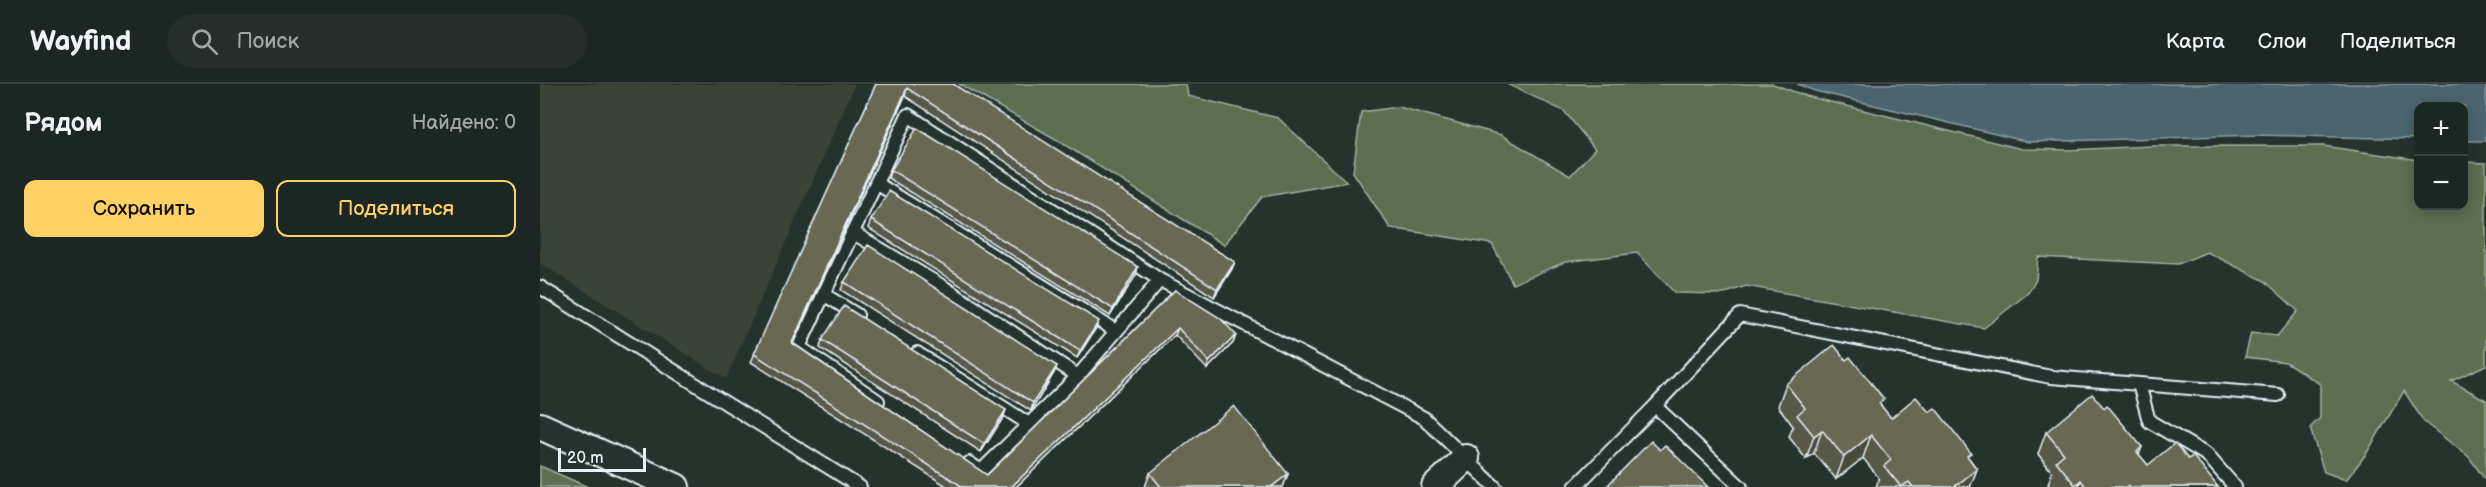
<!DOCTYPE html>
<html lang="ru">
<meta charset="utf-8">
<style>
:root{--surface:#1c2622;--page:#252e2a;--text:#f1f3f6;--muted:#a0a5a5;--line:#3a4340;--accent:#ffd166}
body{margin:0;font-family:"Balsamiq Sans",sans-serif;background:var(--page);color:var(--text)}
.controls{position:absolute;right:18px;top:18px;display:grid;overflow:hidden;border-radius:12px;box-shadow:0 3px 15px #0003}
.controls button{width:54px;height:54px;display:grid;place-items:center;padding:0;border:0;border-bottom:2px solid var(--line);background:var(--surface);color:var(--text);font:30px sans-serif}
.scale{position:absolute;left:18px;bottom:15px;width:88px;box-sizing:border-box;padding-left:6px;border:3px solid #e8f1f8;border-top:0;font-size:16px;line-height:21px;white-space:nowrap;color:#e8f1f8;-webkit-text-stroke:4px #26332d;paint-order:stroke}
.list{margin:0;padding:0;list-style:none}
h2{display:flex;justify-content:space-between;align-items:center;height:78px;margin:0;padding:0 24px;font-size:26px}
h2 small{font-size:20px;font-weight:400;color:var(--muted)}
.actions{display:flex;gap:12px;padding:18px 24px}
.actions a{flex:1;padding:14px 0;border:2px solid var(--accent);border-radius:12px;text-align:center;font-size:21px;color:var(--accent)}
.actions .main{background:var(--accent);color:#111}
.icon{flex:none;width:33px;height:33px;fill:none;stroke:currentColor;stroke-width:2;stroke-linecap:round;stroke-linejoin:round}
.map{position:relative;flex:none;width:1946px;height:403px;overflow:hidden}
header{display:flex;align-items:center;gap:36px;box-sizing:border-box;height:84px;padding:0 30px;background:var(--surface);border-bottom:2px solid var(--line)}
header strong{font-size:28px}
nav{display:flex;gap:33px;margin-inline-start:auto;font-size:21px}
.search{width:420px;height:54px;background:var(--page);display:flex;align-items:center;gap:15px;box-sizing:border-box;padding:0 21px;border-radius:33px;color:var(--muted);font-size:22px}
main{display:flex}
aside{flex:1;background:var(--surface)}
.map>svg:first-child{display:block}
.built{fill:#3a4338}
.green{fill:#5d6e51;stroke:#a2b0a4;stroke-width:1.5}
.water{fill:#4c6570;stroke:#8a9da6;stroke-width:1.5}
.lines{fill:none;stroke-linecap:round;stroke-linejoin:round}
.service-casing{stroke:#e8f1f8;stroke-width:16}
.minor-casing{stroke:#e8f1f8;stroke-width:30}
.service{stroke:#26332d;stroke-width:12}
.minor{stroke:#26332d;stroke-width:26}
.wall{fill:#595947;stroke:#e8f1f8;stroke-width:1.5}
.shaded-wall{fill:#494939;stroke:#e8f1f8;stroke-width:1.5}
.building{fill:#686852;stroke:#e8f1f8;stroke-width:1.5}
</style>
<header>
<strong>Wayfind</strong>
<div class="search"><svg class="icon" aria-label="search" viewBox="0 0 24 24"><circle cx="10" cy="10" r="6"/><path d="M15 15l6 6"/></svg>Поиск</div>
<nav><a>Карта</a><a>Слои</a><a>Поделиться</a></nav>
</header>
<main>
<aside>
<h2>Рядом<small>Найдено: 0</small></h2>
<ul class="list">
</ul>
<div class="actions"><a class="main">Сохранить</a><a>Поделиться</a></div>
</aside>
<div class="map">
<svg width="1946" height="403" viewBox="0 0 1946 403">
<rect width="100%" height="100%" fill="#26332d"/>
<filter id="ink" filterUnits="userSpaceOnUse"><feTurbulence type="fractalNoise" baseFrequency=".0167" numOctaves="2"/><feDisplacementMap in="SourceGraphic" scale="12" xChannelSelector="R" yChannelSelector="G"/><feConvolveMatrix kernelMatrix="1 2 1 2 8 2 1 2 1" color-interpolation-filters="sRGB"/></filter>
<g filter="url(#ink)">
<path class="built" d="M0,0H315L186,295L0,179Z"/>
<path class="green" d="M419,0H646L648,12L738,34L807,98L722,113L684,161L514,54Z
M967,0H1233L1266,12L1482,65L1528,66L1612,62H1783L1878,76V122H1924V78L1946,79V281L1911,297L1946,316V397L1929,373L1884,338L1864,307L1826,370L1806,396L1784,388L1770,344L1780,334V300L1746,278L1705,273L1711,249L1737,252L1758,227L1725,197L1667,168L1638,180L1498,173L1496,196L1488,209L1444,244L1206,202L1183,210L1135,209L1097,169L1025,178L973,200L952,160L850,144L813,88L821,28L859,23L961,51L1030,92L1055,65L1024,27Z
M0,382L48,403H0Z"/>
<path class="water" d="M1257,0H1946V57H1924V22H1878V55L1718,51L1489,58L1275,7Z"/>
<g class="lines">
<g class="service-casing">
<path id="service" d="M336,99L576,247
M312,148L405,204L538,292
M0,203L320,403
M285,211L317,231
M377,269L489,340
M1599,300L1609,337L1667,371L1695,403
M338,317L259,263L368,31L620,196
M1115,322L1200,231L1511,293L1738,311
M429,379L441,387L538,292L620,196L884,334L955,403
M1035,403L1115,322L1201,403"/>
</g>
<g class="minor-casing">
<path id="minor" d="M0,342L136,403
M895,403L926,374"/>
</g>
<use href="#service" class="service"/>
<use href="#minor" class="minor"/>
</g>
<path class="wall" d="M336,0H413L692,185L674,213L365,12L253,259L447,391L635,206L696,251L693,259L667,285L635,251L476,403H408L211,278Z
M351,86L596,191L570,232L348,94Z
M331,136L556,244L537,274L328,144Z
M304,198L517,282L514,289L491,327L301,206Z
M282,256L466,326L463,334L441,368L280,264Z
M1246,300L1341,322L1351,334L1429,374L1437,385L1430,403H1336L1339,394L1323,374L1296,395L1274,369L1266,375L1249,353L1253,342L1238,322Z
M1564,324L1602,363L1599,371L1608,381L1648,375L1678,403H1511L1508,400L1512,388L1498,370L1506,348Z
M610,389L748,390L743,403H605Z"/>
<path class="shaded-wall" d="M367,4L365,12L249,266L252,259Z
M695,178L692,185L674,213L677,205Z
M598,183L596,191L570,232L573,225Z
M559,237L556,244L537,274L540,267Z
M638,244L635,251L476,403H471Z
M696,251L693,259L667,285L669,278Z
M517,282L514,289L491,327L493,319Z
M466,326L463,334L441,368L444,360Z
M1282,346L1274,369L1266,375L1274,352Z
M1331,351L1323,374L1296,395L1304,373Z
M1437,385L1430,403H1414Z
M748,390L743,403H731Z
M1541,396L1538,403H1534L1535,401Z"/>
<path class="building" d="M336,0H413L695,178L677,205L367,4L252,259L447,391L635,206L680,234L696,251L669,278L638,244L471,403H423L214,270Z
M377,44L598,183L573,225L351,86Z
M349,107L559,237L540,267L331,136Z
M328,161L517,282L493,319L304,198Z
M304,222L466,326L444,360L282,256Z
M1294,261L1306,276L1310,273L1344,315L1339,319L1351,334L1376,313L1389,328L1395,324L1431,369L1427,372L1437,385L1414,403H1373L1369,398L1361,403L1344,382L1351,376L1331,351L1304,373L1282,346L1274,352L1257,331L1265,324L1246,300Z
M1552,310L1564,324L1567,321L1602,363L1597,368L1608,381L1635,359L1648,375L1653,372L1678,403H1589L1588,401L1586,403H1546L1541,396L1535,401L1516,377L1524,370L1506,348Z
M694,322L748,390L731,403H621L610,389Z
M1111,357L1120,366L1125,361L1168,403H1071L1068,401Z"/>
</g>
</svg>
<div class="controls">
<button>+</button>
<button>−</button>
</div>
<div class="scale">20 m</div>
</div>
</main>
